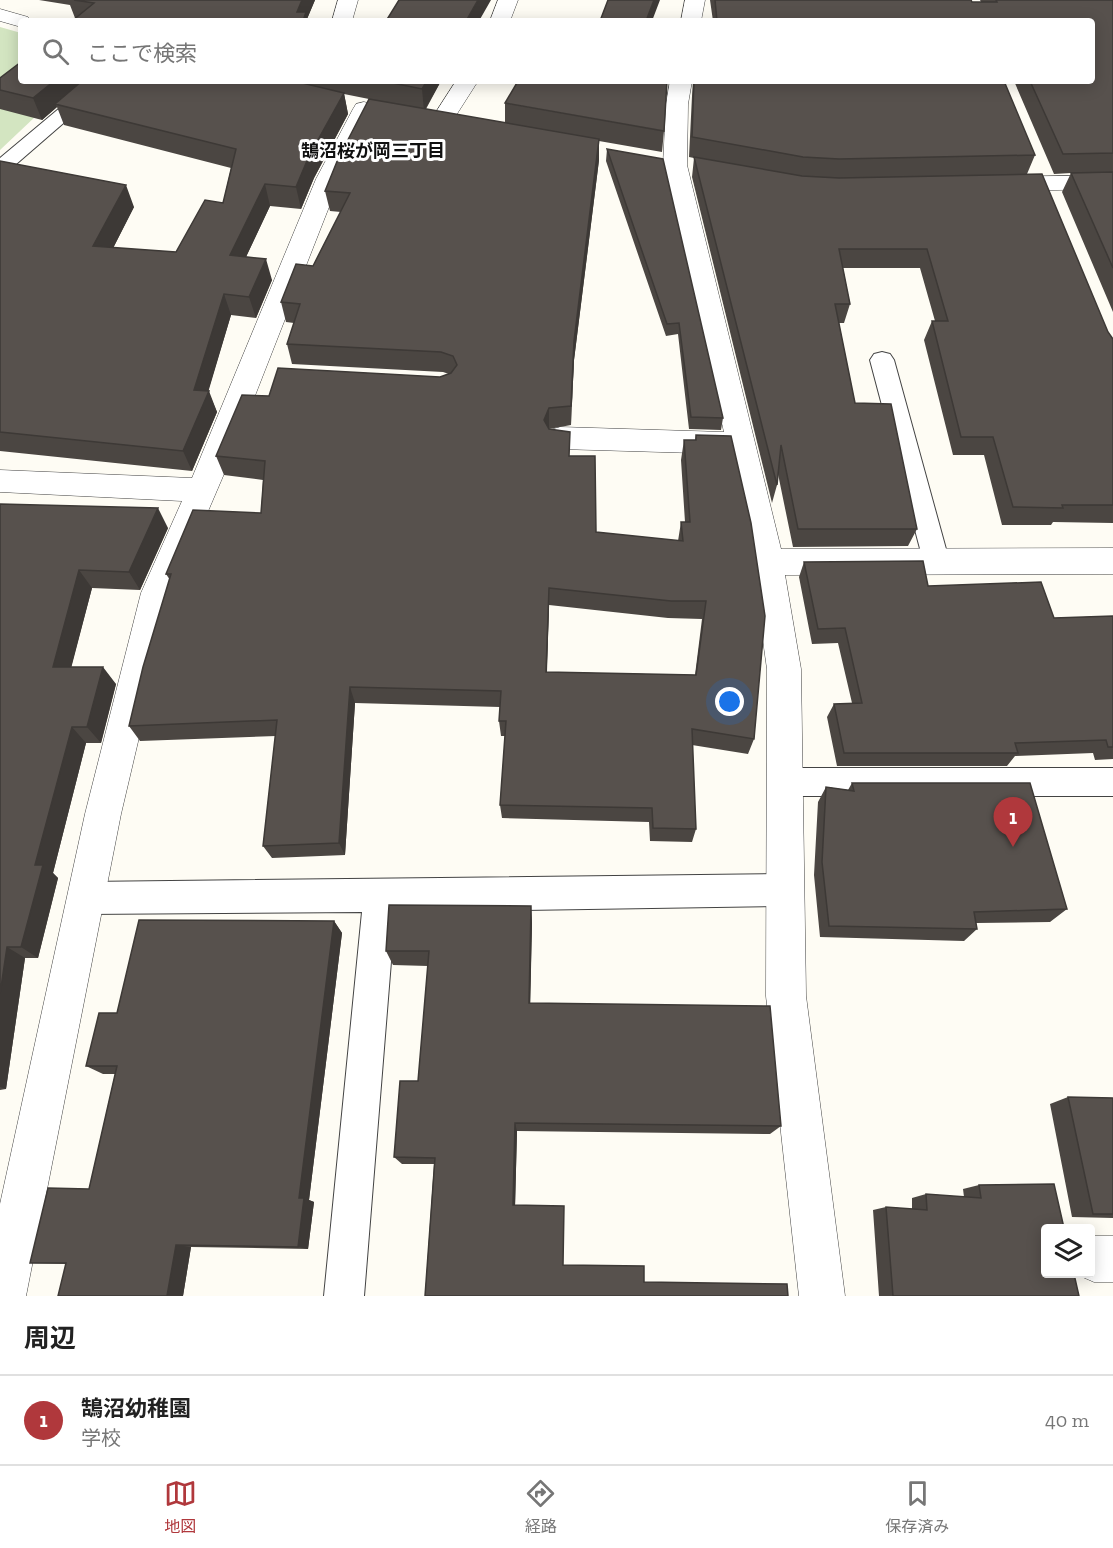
<!DOCTYPE html>
<html lang="ja">
<meta charset="utf-8">
<style>
:root{--surface:#fff;--page:#f6f6f6;--text:#222;--muted:#767676;--line:#e0e0e0;--accent:#b0383c}
body{margin:0;font-family:"Zilla Slab","Noto Sans JP",serif;background:var(--page);color:var(--text)}
.controls{position:absolute;right:18px;bottom:18px;display:grid;overflow:hidden;border-radius:6px;box-shadow:0 3px 15px #0003}
.controls button{width:54px;height:54px;display:grid;place-items:center;padding:0;border:0;border-bottom:2px solid var(--line);background:var(--surface);color:var(--text);font:30px sans-serif}
.you{position:absolute;left:730px;top:702px;width:21px;height:21px;margin:-15px;border:4px solid #fff;border-radius:50%;background:#1a73e8;box-shadow:0 0 0 9px #1a73e833}
.badge{display:grid;place-items:center;width:39px;height:39px;border-radius:50%;background:var(--accent);color:#fff;font-size:20px;font-weight:700}
.pin{position:absolute;translate:-50% -50px;filter:drop-shadow(0 2px 3px #0008)}
.pin::after{content:'';position:absolute;top:32px;width:21px;height:18px;background:inherit;clip-path:polygon(0 0,100% 0,50% 100%)}
.list{margin:0;padding:0;list-style:none}
h2{display:flex;justify-content:space-between;align-items:center;height:78px;margin:0;padding:0 24px;font-size:26px}
h2 small{font-size:20px;font-weight:400;color:var(--muted)}
.list li{display:grid;grid-template-columns:39px 1fr auto;gap:18px;align-items:center;box-sizing:border-box;height:90px;padding:0 24px;border-top:2px solid var(--line)}
.list b{display:block;font-size:22px;white-space:nowrap}
.list p{margin:0;font-size:20px;white-space:nowrap;color:var(--muted)}
.list em{font-size:20px;font-style:normal;color:var(--muted)}
.icon{flex:none;width:33px;height:33px;fill:none;stroke:currentColor;stroke-width:2;stroke-linecap:round;stroke-linejoin:round}
.map{position:relative;flex:none;width:1113px;height:1296px;overflow:hidden}
.search{position:absolute;background:var(--surface);box-shadow:0 3px 15px #0003;left:18px;right:18px;top:18px;height:66px;display:flex;align-items:center;gap:15px;box-sizing:border-box;padding:0 21px;border-radius:6px;color:var(--muted);font-size:22px}
.sheet{height:168px;background:var(--surface)}
nav{display:flex;justify-content:space-around;align-items:center;box-sizing:border-box;height:84px;border-top:2px solid var(--line);background:var(--surface);font-size:16px;color:var(--muted)}
nav a{display:grid;justify-items:center;gap:3px}
nav .on{color:var(--accent)}
.map>svg:first-child{display:block}
.green{fill:#d3e5c1}
.lines{fill:none;stroke-linecap:round;stroke-linejoin:round}
.lane-casing{stroke:#434343;stroke-width:2}
.street-casing{stroke:#434343;stroke-width:1}
.lane{fill:#fff;fill-rule:evenodd}
.street{fill:#fff;fill-rule:evenodd}
.wall{fill:#4b4642;fill-rule:evenodd}
.shaded-wall{fill:#3d3936}
.building{fill:#57514d;stroke:#3d3936;stroke-width:1.5;fill-rule:evenodd}
.labels{text-anchor:middle;stroke-width:6;stroke-linejoin:round;paint-order:stroke}
.far-neighbourhood-label{font-size:18px;font-weight:bold;fill:#101010;stroke:#fff}
</style>
<div class="map">
<svg width="1113" height="1296" viewBox="0 0 1113 1296">
<rect width="100%" height="100%" fill="#fefcf4"/>
<path class="green" d="M0,27L21,33V81H73L0,150Z"/>
<g class="lines">
<g class="lane-casing">
<path id="lane" d="M92,81H112L7,172L0,174V158Z
M882,352L890,354L894,360L949,560L946,568L936,571L926,568L923,560L870,360L874,354Z
M786,768H1113V796H786L775,792L771,782L775,772Z
M784,874L796,879L800,890L796,901L784,906L395,912L364,1296H324L362,912L85,914L73,909L69,898L73,887L85,882Z"/>
</g>
<g class="street-casing">
<path id="street" d="M338,0H358L352,21H332Z
M498,0H518L510,21H490Z
M685,0H705L701,21H681Z
M0,9L28,17L31,21H21V27L0,21Z
M456,81H478L448,128L440,130L432,128L429,123Z
M670,81H692L688,104L687,165L781,549L1113,548V574L785,575L801,669L806,996L845,1296H799L766,996L767,669L749,541L729,454L560,449L550,446L546,438L550,430L560,427L724,432L663,165L666,104Z
M364,102L372,104L375,109L340,179L227,467L173,593L121,814L26,1296H0V1204L85,814L141,593L182,501L0,492V470L192,478L316,179L353,109L356,104Z
M1113,175V189L1002,191L994,189L990,184L994,179L1002,177Z
M1094,1236H1113V1282H1094L1078,1275L1090,1274V1238Z"/>
</g>
<use href="#lane" class="lane"/>
<use href="#street" class="street"/>
</g>
<path class="wall" d="M39,0H315L307,19L308,21H72L75,18L70,5Z
M710,0H971L972,2H981L980,0H1113V312L1062,192L1071,173L1054,174L1014,81H1092V21H713Z
M0,78L21,81H441L426,109L505,123V103L664,131L662,152L599,141V160L574,360L571,425L549,429L569,456L596,532L678,541L681,522H685L681,460L684,440H695L696,435L754,739L748,754L692,745L696,829L692,842L650,841L649,822L502,818L500,805L505,736H501L499,721L500,707L355,703L345,855L272,858L263,846L276,736L140,741L129,726L170,580L166,574L261,513L263,480L224,475L216,456L269,396L440,377L449,374L443,372L292,364L287,344L294,323L286,322L281,302L313,266L341,212L330,211L325,191L369,99L344,94L348,114L314,178L301,209L270,206L246,257L272,280L256,318L231,315L208,391L217,412L192,471L0,451V161L134,207L113,248L176,252L223,203L231,168L64,125L57,107L42,120L0,109ZM549,605L668,618L702,619L695,675L547,672Z
M693,81L1035,155L1027,174L1108,332L1113,339V523L1053,522L1051,525H1002L984,455H953L924,340L932,321H935L920,268H843L850,304L844,323H839L855,403L917,529L908,546L793,547L778,474L777,485L772,503L692,177L694,158L689,157L692,96Z
M607,149L723,418L721,430L689,429L678,334L666,336L606,161Z
M0,504L168,528L140,590L92,588L71,667L116,684L101,743H86L53,873L58,878L38,958H25L6,1089L0,1090Z
M804,562L928,586L1054,618L1113,616V759L1095,760L1093,753L1015,756L1007,766H837L827,717L834,704L852,703L838,643L812,644L799,577Z
M852,783L1067,909L1050,922L976,923L977,929L964,941L820,937L814,875L818,802L826,787L848,790Z
M531,906L532,923L530,1003L781,1126L770,1134L517,1131L515,1205L425,1296L434,1164H402L394,1157L418,1081L428,966L393,965L386,951Z
M334,921L342,933L309,1200L314,1202L308,1249L191,1247L183,1296H58L66,1264L30,1263L89,1189L115,1074H103L86,1066L117,1013Z
M1068,1097L1113,1098V1218L1072,1217L1050,1104Z
M979,1185L1079,1296H879L873,1210L886,1207L912,1209V1198L926,1194L964,1197L963,1189Z"/>
<path class="shaded-wall" d="M302,0H315L307,19L308,21H299L297,12Z
M478,0H491L479,21H466Z
M654,0H660L652,21H646Z
M54,81H88L55,104L57,107L42,120L33,98Z
M427,81H441L424,111L422,89Z
M344,93L348,114L314,178L301,209L296,187L309,156Z
M599,139V160L574,360L571,425L574,341Z
M265,184L270,206L237,276L230,255Z
M126,185L134,207L103,268L93,246Z
M266,259L272,280L256,318L249,297Z
M224,294L231,315L207,396L209,391L217,412L192,471L183,451L194,390Z
M549,408V428L544,439V420Z
M158,508L168,528L140,590L129,572Z
M79,570L92,588L67,684L53,667Z
M549,588V605L546,688V672Z
M103,667L116,684L101,743L87,727Z
M350,687L355,703L345,855L339,843Z
M72,727L86,743L53,873L58,878L38,958L21,947L35,865Z
M531,906L532,923L530,1016L529,1003Z
M334,921L342,933L309,1200L314,1202L308,1249L298,1247L299,1198Z
M7,947L25,958L6,1089L0,1087V994Z
M515,1123L517,1131L515,1209L513,1205Z
M176,1245L191,1247L183,1296H167Z"/>
<path class="building" d="M74,0H302L297,12H306L303,21H72L94,3Z
M399,0H478L466,21H386Z
M608,0H654L646,21H600Z
M715,0H971L972,2H997L996,0H1113V153L1063,154L1030,81H1092V21H717Z
M21,62V81H54L33,98L0,90V78Z
M82,81H294L344,93L309,156L296,187L265,184L230,255L266,259L249,297L224,294L194,390L209,391L183,451L0,432V161L126,185L93,246L176,252L205,200L223,203L236,149L55,104Z
M383,81H427L422,89Z
M518,81H667L664,131L505,103Z
M694,81H1004L1035,155L839,159L803,157L692,137Z
M369,99L599,139L574,341L571,406L549,408L544,420L549,429L570,432L569,456H595L596,532L683,541L681,522H690L684,440H696V435L731,436L751,523L765,616L754,739L692,729L696,829L653,828L652,808L500,805L506,721H499L501,691L350,687L339,843L263,846L277,720L129,726L143,667L171,574H166L193,510L261,513L265,461L216,456L242,395L269,396L278,368L440,377L451,373L457,365L453,356L441,352L287,344L300,304L281,302L296,264L313,266L350,193L325,191L338,159ZM549,588L671,601H706L696,675L546,672Z
M607,149L663,159L723,418L691,417L679,323L667,324Z
M694,157L802,176L839,178L1042,174L1108,332L1113,339V505H1062L1063,508L1013,507L993,437H961L932,321H948L927,249H839L850,304H835L855,403L891,404L917,529H798L781,445L777,485Z
M1113,172V268L1071,173Z
M0,504L158,508L129,572L79,570L53,667H103L87,727H72L35,865H43L21,947H7L0,994Z
M923,561L928,586L1041,582L1054,618L1113,616V747H1108L1106,740L1015,743L1018,753H844L834,704L862,703L845,628L818,629L804,562Z
M852,783H1030L1067,909L974,912L977,929L829,926L822,862L826,787L854,791Z
M389,905L531,906L529,1003L770,1006L781,1126L515,1123L513,1205L564,1206L563,1265L644,1266V1282L787,1284L788,1296H425L435,1158L394,1157L400,1081H418L429,951H386Z
M139,920L334,921L299,1198H304L298,1247L176,1245L167,1296H58L66,1263H30L48,1188L89,1189L117,1066H86L99,1013H117Z
M1068,1097L1113,1098V1214H1093Z
M1054,1184L1064,1228H1046V1274H1074L1079,1296H893L886,1207L927,1210L926,1194L981,1198L979,1185Z"/>
<g class="labels">
<g class="far-neighbourhood-label">
<text x="373" y="157">鵠沼桜が岡三丁目</text>
</g>
</g>
</svg>
<div class="controls">
<button><svg class="icon" aria-label="layers" viewBox="0 0 24 24"><path d="M12 4l9 5-9 5-9-5zM3 14l9 5 9-5"/></svg></button>
</div>
<div class="you"></div>
<div class="pin badge" style="left:1013px;top:847px">1</div>
<div class="search"><svg class="icon" aria-label="search" viewBox="0 0 24 24"><circle cx="10" cy="10" r="6"/><path d="M15 15l6 6"/></svg>ここで検索</div>
</div>
<section class="sheet">
<h2>周辺<small></small></h2>
<ul class="list">
<li><span class="badge">1</span><div><b>鵠沼幼稚園</b><p>学校</p></div><em>40 m</em></li>
</ul>
</section>
<nav>
<a class="on"><svg class="icon" aria-label="map" viewBox="0 0 24 24"><path d="M3 6l6-2 6 2 6-2v14l-6 2-6-2-6 2zM9 4v14M15 6v14"/></svg>地図</a>
<a><svg class="icon" aria-label="directions" viewBox="0 0 24 24"><path d="M12 3l9 9-9 9-9-9zM9 14v-3h6M13 9l2 2-2 2"/></svg>経路</a>
<a><svg class="icon" aria-label="saved" viewBox="0 0 24 24"><path d="M7 4h10v16l-5-4-5 4z"/></svg>保存済み</a>
</nav>
